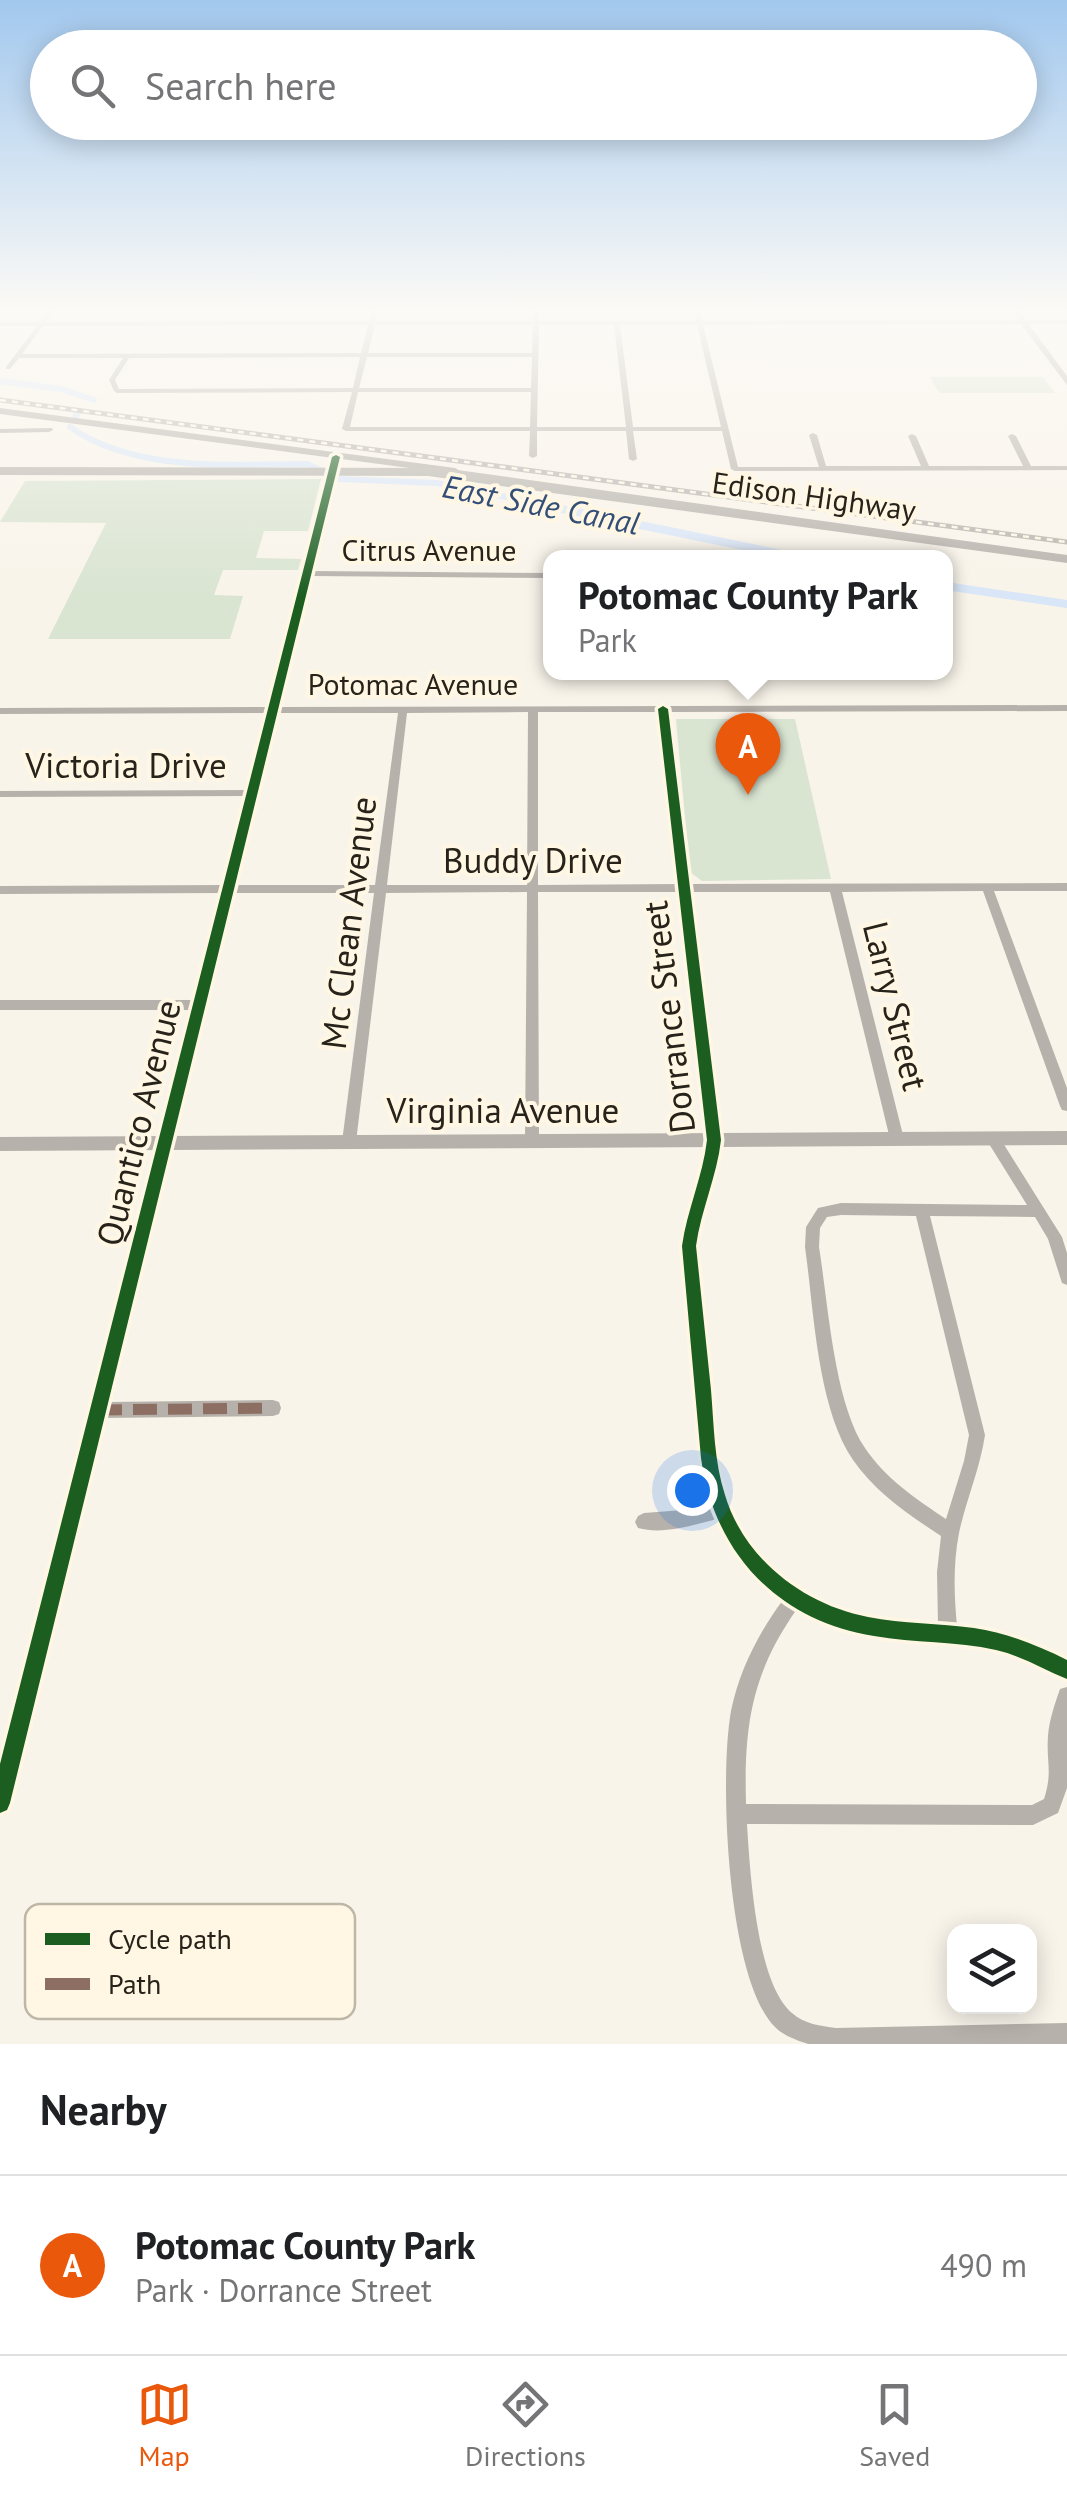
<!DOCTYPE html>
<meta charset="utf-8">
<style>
:root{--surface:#fff;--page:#f6f6f6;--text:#202124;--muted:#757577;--line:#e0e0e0;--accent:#ea580c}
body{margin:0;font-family:"PT Sans",sans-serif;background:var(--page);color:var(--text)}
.controls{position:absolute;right:30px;bottom:30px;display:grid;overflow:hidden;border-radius:20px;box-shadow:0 5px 25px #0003}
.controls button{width:90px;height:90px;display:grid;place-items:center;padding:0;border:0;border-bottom:2px solid var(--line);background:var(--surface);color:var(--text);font:50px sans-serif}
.you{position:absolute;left:692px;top:1490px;width:35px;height:35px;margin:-25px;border:8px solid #fff;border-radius:50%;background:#1a73e8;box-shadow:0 0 0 15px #1a73e833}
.badge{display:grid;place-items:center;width:65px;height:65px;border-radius:50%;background:var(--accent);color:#fff;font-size:32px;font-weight:700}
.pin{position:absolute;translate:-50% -82px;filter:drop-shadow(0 2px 5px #0008)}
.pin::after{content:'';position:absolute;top:52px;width:35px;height:30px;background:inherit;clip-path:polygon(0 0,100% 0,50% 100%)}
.popup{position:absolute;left:543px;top:550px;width:410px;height:130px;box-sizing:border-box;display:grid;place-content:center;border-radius:20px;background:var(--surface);filter:drop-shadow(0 2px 8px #0005);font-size:32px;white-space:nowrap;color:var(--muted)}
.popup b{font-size:38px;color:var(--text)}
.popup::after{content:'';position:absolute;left:50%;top:100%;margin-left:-20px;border:20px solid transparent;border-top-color:var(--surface)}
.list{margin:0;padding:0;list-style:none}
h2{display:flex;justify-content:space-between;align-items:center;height:130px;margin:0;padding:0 40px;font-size:42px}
h2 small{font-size:32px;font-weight:400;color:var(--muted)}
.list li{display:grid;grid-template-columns:65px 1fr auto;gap:30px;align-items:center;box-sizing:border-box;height:180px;padding:0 40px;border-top:2px solid var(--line)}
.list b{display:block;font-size:38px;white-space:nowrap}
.list p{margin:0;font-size:32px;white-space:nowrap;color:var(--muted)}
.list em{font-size:32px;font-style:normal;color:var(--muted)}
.icon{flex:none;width:55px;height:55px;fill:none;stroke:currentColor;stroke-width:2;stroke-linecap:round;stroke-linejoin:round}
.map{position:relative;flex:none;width:1067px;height:2044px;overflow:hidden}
.search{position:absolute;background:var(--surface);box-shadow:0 5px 25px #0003;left:30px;right:30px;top:30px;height:110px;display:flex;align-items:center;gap:25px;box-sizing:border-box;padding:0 35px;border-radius:55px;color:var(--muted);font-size:38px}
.sheet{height:310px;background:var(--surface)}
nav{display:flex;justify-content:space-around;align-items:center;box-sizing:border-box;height:140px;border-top:2px solid var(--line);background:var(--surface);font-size:28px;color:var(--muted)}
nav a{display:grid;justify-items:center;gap:5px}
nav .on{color:var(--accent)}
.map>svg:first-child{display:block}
.green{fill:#d9e4d1}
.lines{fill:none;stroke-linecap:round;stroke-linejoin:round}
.canal-far1{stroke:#d9e6f7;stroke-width:6}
.canal{stroke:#d9e6f7;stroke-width:8}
.minor{fill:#b6b2ab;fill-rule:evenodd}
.tertiary{fill:#b6b2ab;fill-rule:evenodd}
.secondary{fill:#b5b0a9;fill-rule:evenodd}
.primary{fill:#b8b3ac;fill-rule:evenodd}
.rail-casing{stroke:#b8b4ae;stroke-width:5}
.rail{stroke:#fff7e4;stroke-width:2.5;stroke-dasharray:6;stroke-linecap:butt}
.quiet{stroke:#8d6e63;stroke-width:11;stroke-dasharray:24 11;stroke-linecap:butt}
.cycleway-casing{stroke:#fff7e4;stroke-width:7}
.cycleway{fill:#1b5e20;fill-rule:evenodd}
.labels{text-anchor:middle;stroke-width:8;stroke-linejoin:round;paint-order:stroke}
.far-street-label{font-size:30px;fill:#27231b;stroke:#fff7e4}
.far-water-label{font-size:32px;font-style:italic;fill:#334f78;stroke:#fff7e4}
.street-label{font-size:35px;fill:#27231b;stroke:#fff7e4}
.key{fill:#fff7e4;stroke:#beb7a8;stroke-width:2.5}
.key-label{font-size:28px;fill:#27231b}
</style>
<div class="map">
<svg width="1067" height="2044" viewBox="0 0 1067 2044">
<rect width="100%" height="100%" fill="#f9f4ea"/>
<path class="green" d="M930,377H1043L1055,393H939Z
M321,479L308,531H264L256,558L301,559L298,570H223L214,595L243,596L230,639H48L106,523L0,522L25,481Z
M676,719H795L831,879L702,881L690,872Z"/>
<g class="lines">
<path class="canal-far1" d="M0,381L61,389L94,400
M76,416L80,411
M70,427C136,473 230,464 307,464L318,469
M339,479L437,483L545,505"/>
<path class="canal" d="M533,503L801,558
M946,586L1067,604"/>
<path class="minor" d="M48,311H54L46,322L369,321L372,311H378L375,321H533V311H539V321H696L694,311H700L702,321L1067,320V324L703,325L738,467H819L809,435L813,433L817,435L826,466H921L908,436L912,434L916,436L929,466H1023L1008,436L1012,434L1016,436L1031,466H1067V470L735,471L731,469L722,431H633L637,459L633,461L629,459L626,431H537V456L533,458L529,456L530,431H346L342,429L352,392L117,393L114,391L109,380L123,358H19L10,369H6V367L37,326H0V322H39ZM368,325L361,353L22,354L43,326ZM375,325H533L532,353H368ZM539,325H614L626,427H537ZM620,325H697L721,427H633ZM360,357L353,388L119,389L115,380L129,358ZM367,357H532L531,388H359ZM358,392H531L530,427H350Z
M52,428L53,430L49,432L0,433V429Z
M336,455L340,457L312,571L550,573V578L311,576L278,707L1067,705V711L668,712L689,884L1067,883V891H994L1067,1088V1111L1062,1110L1060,1106L983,891L842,892L904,1139L902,1143L897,1145L892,1143L890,1139L830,892H690L721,1140C717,1176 701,1210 696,1246C701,1292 705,1337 710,1383C714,1420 714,1460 725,1496C740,1546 785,1590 833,1608C867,1621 903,1622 938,1625L937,1572L941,1536C909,1515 875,1492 853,1460C817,1407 814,1310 805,1247L806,1227L818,1208L841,1203L1027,1205L986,1139L988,1135L993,1133L998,1135L1062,1237L1067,1253V1285L1062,1283L1048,1239L1035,1217L930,1216L985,1435C980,1469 966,1500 959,1533C953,1564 954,1595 957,1626C996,1630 1031,1642 1067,1660V1679C1043,1669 1021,1656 995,1650C949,1639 901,1643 855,1633C835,1628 816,1619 797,1609C751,1674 744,1727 746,1804L1032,1805L1044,1799C1053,1771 1046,1763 1048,1736C1049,1721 1055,1703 1060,1689L1067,1687V1788L1058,1813L1033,1825L747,1824C750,1870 756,1982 792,2013C804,2024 821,2026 836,2028L1067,2023V2044H808C797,2040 783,2036 774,2026C727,1976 719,1778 731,1711C739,1671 759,1632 783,1600C753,1579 732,1551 717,1519C693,1525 663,1535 638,1528L635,1522L638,1516L644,1513L683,1510L711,1504L701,1458L682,1246C687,1210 703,1176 707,1140L679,892H538L539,1141L537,1145L532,1147L527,1145L525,1141L527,892L386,893L356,1142L354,1146L349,1148L344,1146L342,1142L374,893H233L108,1402L273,1400L279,1402L281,1408L279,1414L273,1416L104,1418L10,1803L7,1810L0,1813V1764L192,1010H0V1000H194L221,893L0,894V886L223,885L246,796L0,797V791L248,790L267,713L0,714V708L269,707L332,457ZM528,712L527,885H387L407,713ZM538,712H659L678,884L538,885ZM277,713H398L375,885H235ZM841,1215L916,1216L969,1435L964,1461L946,1519C916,1499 885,1478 865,1448C834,1403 828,1302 819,1247L820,1228L827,1217Z"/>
<path class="tertiary" d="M1067,1131V1145L0,1151V1137Z"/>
<path class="secondary" d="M1011,311H1019L1067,376V385Z
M0,408L455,468L460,471L455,474L0,414Z"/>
<path class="primary" d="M0,467L443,468L1067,555V563L428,476L0,475Z"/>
<g class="rail-casing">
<path id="rail" d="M0,400L1067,542"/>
</g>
<use href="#rail" class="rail"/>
<path class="quiet" d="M98,1410L273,1408"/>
<g class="cycleway-casing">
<path id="cycleway" d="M336,455L340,457L10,1803L7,1810L0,1813V1764L332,457Z
M663,706L668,709L721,1140C717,1176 701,1210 696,1246C701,1294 706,1342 711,1390C714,1425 714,1461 725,1495C744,1559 804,1605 868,1617C903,1624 939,1623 974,1628C1007,1633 1037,1645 1067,1660V1679C1043,1669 1022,1656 996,1650C956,1641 914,1643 874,1636C778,1621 714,1553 701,1458L682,1246C687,1210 703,1176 707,1140L658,709Z"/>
</g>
<use href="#cycleway" class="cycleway"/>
</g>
<linearGradient id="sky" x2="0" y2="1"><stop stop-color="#a2c8ee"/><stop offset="0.52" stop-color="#fcfaf6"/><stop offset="1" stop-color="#fcfaf6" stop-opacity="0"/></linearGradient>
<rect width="1067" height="597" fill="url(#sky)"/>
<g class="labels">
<g class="far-street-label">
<text transform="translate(814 497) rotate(8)" y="10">Edison Highway</text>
<text x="429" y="561">Citrus Avenue</text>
<text x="413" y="695">Potomac Avenue</text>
</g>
<g class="far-water-label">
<text transform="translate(541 505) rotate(11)" y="11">East Side Canal</text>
</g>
<g class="street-label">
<text x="126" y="778">Victoria Drive</text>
<text x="533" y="873">Buddy Drive</text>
<text transform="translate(349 923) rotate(-83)" y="12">Mc Clean Avenue</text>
<text transform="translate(895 1006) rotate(76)" y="12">Larry Street</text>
<text transform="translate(669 1017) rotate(-97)" y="12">Dorrance Street</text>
<text x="503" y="1123">Virginia Avenue</text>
<text transform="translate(139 1123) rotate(-76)" y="12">Quantico Avenue</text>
</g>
</g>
<rect x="25" y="1904" width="330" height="115" rx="15" class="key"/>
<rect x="45" y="1933" width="45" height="12" fill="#1b5e20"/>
<rect x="45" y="1978" width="45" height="12" fill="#8d6e63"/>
<g class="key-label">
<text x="108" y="1949">Cycle path</text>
<text x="108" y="1994">Path</text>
</g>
</svg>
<div class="controls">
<button><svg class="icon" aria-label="layers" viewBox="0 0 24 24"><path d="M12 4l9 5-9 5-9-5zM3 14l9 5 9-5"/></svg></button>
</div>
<div class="you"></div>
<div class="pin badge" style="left:748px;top:795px">A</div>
<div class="popup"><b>Potomac County Park</b>Park</div>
<div class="search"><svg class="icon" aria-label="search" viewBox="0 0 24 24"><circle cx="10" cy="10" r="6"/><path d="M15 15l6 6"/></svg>Search here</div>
</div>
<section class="sheet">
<h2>Nearby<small></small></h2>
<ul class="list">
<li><span class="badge">A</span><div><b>Potomac County Park</b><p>Park · Dorrance Street</p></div><em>490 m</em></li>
</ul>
</section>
<nav>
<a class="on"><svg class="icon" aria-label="map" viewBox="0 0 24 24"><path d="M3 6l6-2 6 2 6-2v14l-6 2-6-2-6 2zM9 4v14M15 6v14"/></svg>Map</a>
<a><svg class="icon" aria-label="directions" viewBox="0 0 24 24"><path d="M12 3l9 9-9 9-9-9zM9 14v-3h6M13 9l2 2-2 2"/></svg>Directions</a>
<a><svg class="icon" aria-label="saved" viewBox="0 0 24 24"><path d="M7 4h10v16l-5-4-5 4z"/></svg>Saved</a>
</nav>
